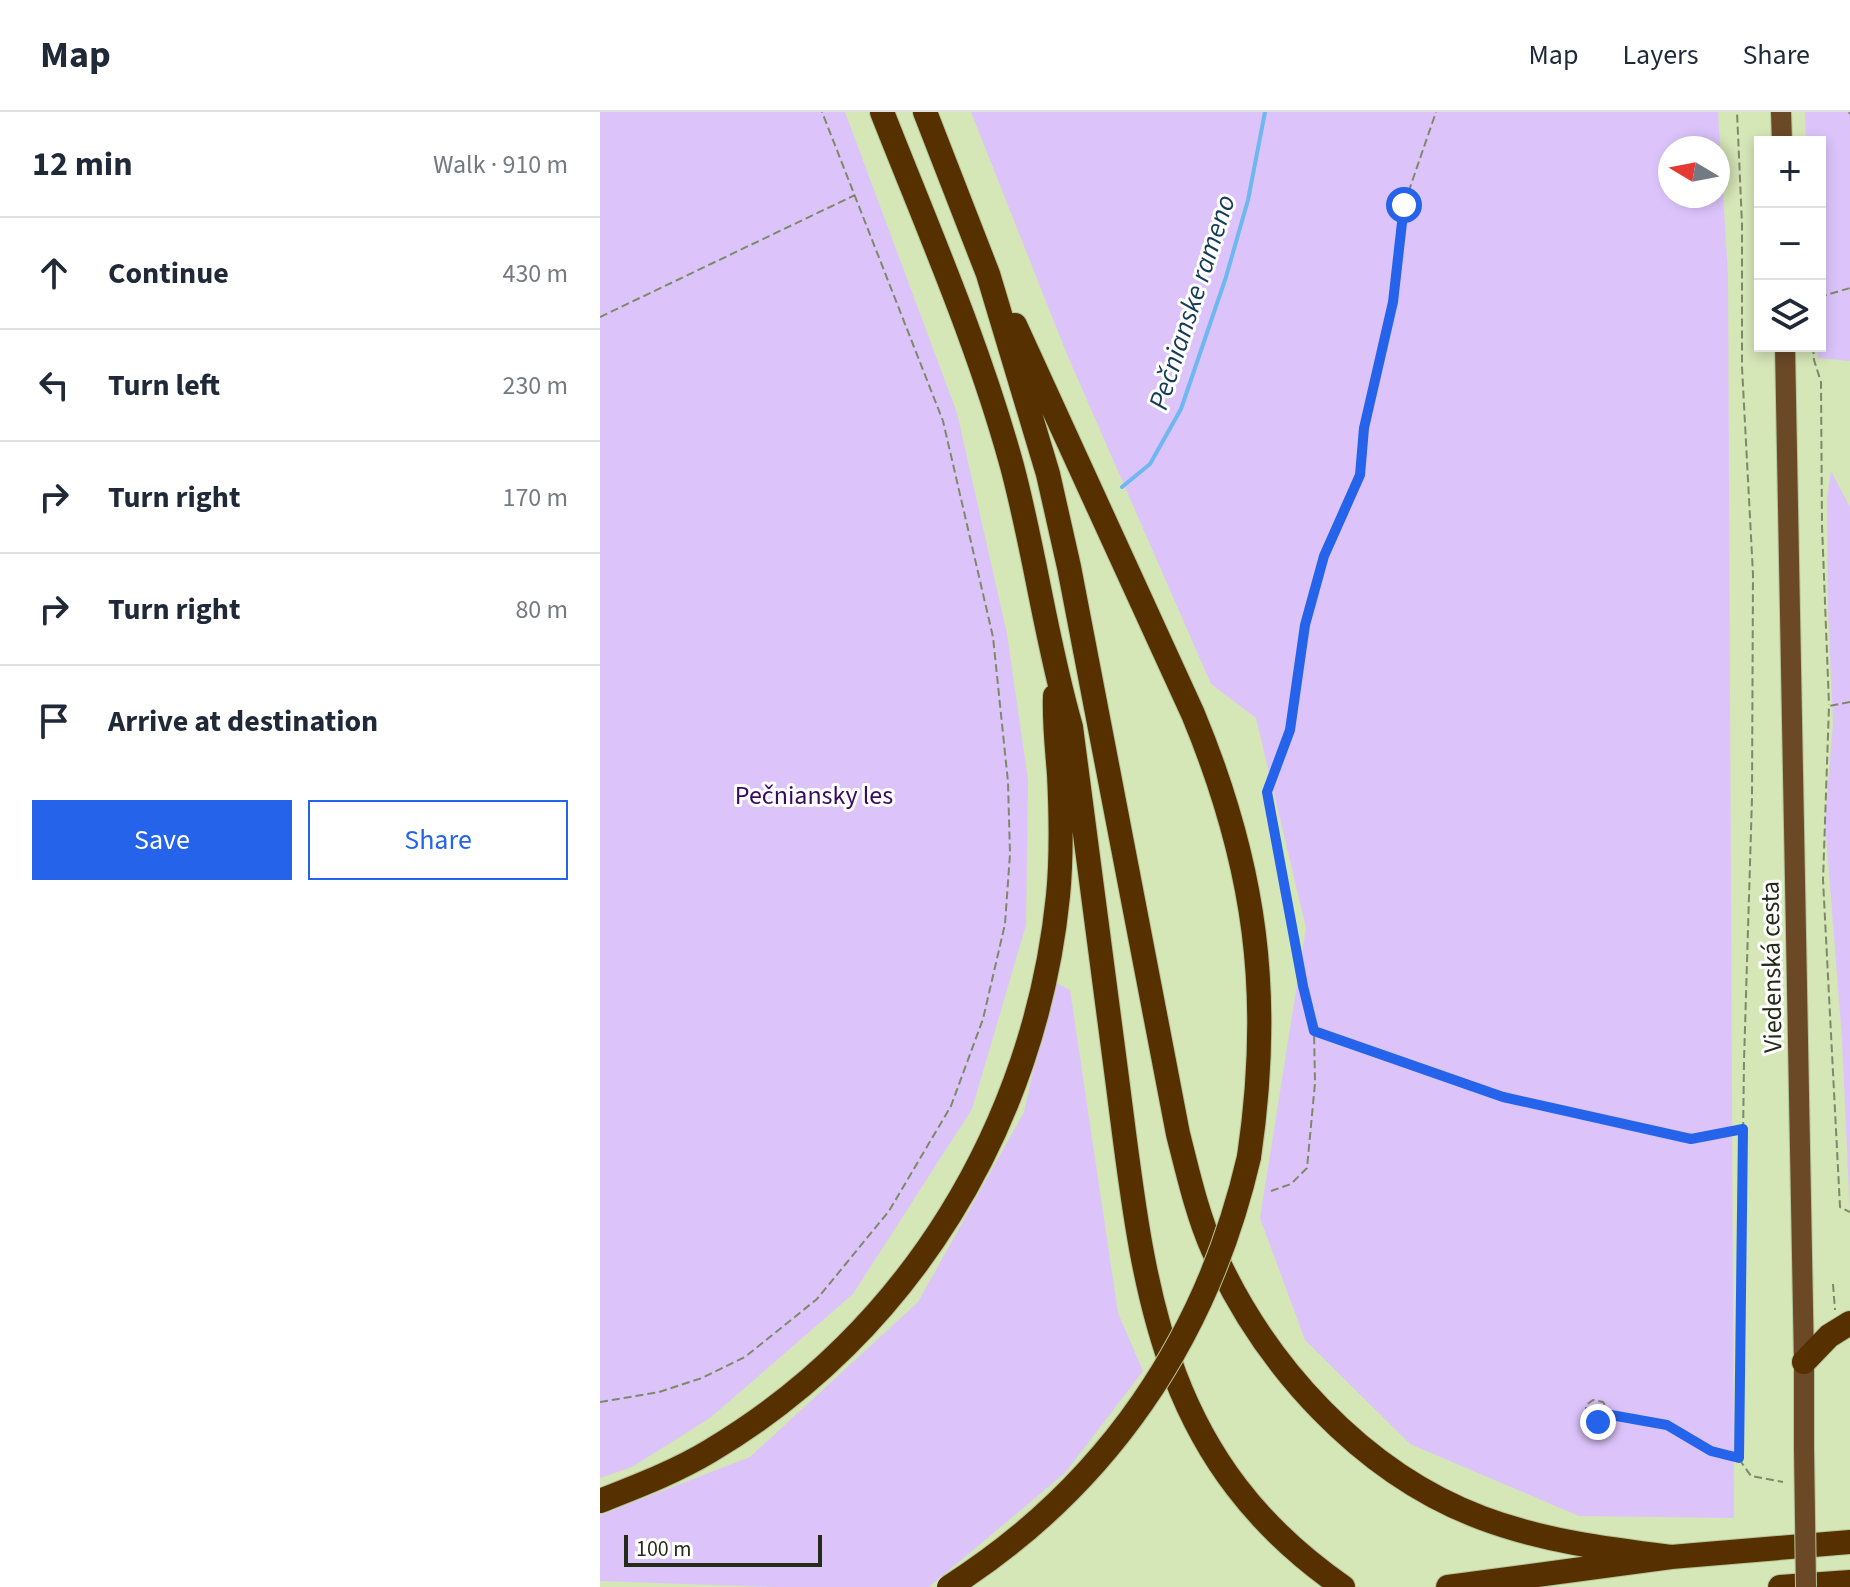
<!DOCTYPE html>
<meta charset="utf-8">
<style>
:root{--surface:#fff;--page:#f2f2f3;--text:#1f2937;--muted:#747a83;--line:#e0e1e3;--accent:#2563eb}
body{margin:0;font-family:"Source Sans 3",sans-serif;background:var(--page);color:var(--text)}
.controls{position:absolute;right:24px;top:24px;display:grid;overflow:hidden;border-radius:0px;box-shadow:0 4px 12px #0003}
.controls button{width:72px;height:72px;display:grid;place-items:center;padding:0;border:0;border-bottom:2px solid var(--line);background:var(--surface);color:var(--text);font:40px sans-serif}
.compass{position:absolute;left:1058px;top:24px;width:72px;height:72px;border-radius:50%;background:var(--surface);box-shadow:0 4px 12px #0003;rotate:280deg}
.scale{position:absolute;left:24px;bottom:20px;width:198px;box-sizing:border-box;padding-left:8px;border:4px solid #252b19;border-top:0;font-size:22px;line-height:28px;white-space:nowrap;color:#252b19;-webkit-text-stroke:6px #fff;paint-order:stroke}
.stop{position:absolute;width:24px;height:24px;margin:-18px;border:6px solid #2563eb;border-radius:50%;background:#fff}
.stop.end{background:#2563eb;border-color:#fff;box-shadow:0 2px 8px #0008}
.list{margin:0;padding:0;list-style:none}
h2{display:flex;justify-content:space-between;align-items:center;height:104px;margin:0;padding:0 32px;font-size:34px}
h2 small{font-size:26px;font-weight:400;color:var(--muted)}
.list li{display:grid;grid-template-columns:52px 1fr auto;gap:24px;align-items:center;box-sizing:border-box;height:112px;padding:0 32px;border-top:2px solid var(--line)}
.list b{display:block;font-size:30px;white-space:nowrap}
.list em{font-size:26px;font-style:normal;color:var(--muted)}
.actions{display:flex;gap:16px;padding:24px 32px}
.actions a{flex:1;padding:18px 0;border:2px solid var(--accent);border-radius:0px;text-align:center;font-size:28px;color:var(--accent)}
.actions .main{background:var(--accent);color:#fff}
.icon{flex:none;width:44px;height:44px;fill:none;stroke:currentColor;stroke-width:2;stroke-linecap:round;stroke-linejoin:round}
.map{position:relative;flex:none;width:1250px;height:1475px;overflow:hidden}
header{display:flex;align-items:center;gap:48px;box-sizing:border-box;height:112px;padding:0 40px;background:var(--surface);border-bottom:2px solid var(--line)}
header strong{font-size:38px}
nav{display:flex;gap:44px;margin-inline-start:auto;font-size:28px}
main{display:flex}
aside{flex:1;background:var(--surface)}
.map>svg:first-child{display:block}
.green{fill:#dcc4fb;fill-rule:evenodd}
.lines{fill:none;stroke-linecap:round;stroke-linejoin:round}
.stream{stroke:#6fb7f1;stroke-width:4}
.primary-casing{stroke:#b5c49b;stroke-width:22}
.highway-casing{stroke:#b5c49b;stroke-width:26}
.path{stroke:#7e8969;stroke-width:2;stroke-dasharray:8 4;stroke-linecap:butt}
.primary{stroke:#6b4826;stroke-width:20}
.highway{stroke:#573000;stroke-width:24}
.primary-bridge-casing{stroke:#b5c49b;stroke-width:22;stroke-linecap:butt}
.highway-bridge-casing{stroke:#b5c49b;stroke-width:26;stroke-linecap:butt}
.primary-bridge{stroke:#6b4826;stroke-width:20}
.highway-bridge{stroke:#573000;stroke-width:24}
.route{stroke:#2563eb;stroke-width:10}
.labels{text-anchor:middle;stroke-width:6;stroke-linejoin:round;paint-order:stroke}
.park-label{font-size:26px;fill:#3a0a5f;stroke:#fff}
.street-label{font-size:26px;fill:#252b19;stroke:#fff}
.water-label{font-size:28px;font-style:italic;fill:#133b58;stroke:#fff}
</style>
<header>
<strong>Map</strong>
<nav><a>Map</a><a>Layers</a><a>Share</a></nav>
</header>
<main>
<aside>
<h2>12 min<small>Walk · 910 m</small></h2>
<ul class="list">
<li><svg class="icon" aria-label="ahead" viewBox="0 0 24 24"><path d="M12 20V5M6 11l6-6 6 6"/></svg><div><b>Continue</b></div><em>430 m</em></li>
<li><svg class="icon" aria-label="left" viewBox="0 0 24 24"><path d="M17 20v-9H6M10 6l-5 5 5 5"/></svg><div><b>Turn left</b></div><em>230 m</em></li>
<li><svg class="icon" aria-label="right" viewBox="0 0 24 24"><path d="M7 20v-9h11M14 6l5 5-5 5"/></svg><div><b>Turn right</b></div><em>170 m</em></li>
<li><svg class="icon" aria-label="right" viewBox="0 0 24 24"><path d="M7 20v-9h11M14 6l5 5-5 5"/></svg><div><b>Turn right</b></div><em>80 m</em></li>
<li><svg class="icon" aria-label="arrive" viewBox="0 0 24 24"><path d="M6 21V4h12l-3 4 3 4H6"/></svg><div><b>Arrive at destination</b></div></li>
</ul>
<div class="actions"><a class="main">Save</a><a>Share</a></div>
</aside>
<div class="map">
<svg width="1250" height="1475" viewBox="0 0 1250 1475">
<rect width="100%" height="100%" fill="#d5e6b7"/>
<path class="green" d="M0,0H245L357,301L407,522L428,668L426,813L372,997L253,1182L110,1306L32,1355L0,1366Z
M371,0H1118L1128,162L1134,1406L979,1404L810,1332L705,1228L660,1106L706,816L656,606L611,572L466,240ZM1070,36H1118V84H1070Z
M1205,0H1250V249L1218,246L1217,234H1220V30H1206Z
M1231,359L1250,395V1104L1242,927L1225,710L1233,611L1228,496L1227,387Z
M453,869L470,878L518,1201L543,1259L465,1361L329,1475H174L0,1469V1403L150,1345L318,1190L424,1000Z"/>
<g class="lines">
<path class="stream" d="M522,375L550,352L581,297L626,165L648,88L665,0"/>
<g class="primary-casing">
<path id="primary" d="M1181,0L1182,30
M1185,234L1204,1250V1336"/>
</g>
<g class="highway-casing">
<path id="highway" d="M282,0C328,117 379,233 412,354C435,440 446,529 471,615C486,727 500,839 515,951C543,1162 551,1342 743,1475
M325,0L388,162L448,362L469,455L578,1022C588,1061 597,1102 613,1138C664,1253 762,1361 882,1406C943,1429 1007,1437 1071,1445
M415,213L593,602C656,754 673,883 649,1045
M1204,1250L1229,1224L1250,1211
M0,1389C38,1374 75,1360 110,1339C309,1221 435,1012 458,784C462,744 461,702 459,662C457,636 454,611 455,584
M848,1475L1071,1445L1250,1430
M1180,1475L1250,1470"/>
</g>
<path class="path" d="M1249,0L1250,2
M1220,200L1223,184L1250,176
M0,205L255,83
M1213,234L1214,248L1221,270L1222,414L1229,593
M1250,590L1229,594L1223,768L1240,1095L1250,1100
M714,919L703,874L667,680L690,618L705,513L724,444L760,363L764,316L793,190L804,93L836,0
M671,1079L691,1072L707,1056L715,971L714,919L903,985L1091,1027L1142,1017
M1233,1172L1235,1198
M0,1290L59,1280L102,1266L145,1245L217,1187L289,1099L351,994L383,907L405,812L410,742L408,670L393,525L343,309L222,0
M1011,1303L1003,1290L993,1288L986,1293V1307L998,1310L1011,1303L1067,1313L1111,1339L1139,1346L1144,949L1152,686L1153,462L1142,255V112L1137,0
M1139,1347L1151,1364L1183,1370"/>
<use href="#primary" class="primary"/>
<use href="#highway" class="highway"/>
<g class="primary-bridge-casing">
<path id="primary-bridge" d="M1204,1336L1206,1475"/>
</g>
<g class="highway-bridge-casing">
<path id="highway-bridge" d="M349,1475C506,1375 607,1227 649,1045"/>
</g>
<use href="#primary-bridge" class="primary-bridge"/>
<use href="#highway-bridge" class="highway-bridge"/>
</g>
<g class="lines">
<path class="route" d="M804,93L793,190L764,316L760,363L724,444L705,513L690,618L667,680L703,874L714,919L903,985L1091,1027L1143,1017L1139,1346L1111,1339L1067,1313L1011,1303L998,1310"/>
</g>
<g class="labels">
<g class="park-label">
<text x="214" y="692">Pečniansky les</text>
</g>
<g class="street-label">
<text transform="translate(1171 855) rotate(-91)" y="9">Viedenská cesta</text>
</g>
<g class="water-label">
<text transform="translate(591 190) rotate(-72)" y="10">Pečnianske rameno</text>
</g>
</g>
</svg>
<div class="controls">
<button>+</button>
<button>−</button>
<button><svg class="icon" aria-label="layers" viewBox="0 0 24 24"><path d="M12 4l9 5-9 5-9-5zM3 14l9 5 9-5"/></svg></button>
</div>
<svg class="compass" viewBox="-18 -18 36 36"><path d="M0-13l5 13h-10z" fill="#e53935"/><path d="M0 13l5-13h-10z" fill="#747a83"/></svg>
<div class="scale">100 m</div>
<div class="stop" style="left:804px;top:93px"></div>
<div class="stop end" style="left:998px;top:1310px"></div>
</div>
</main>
